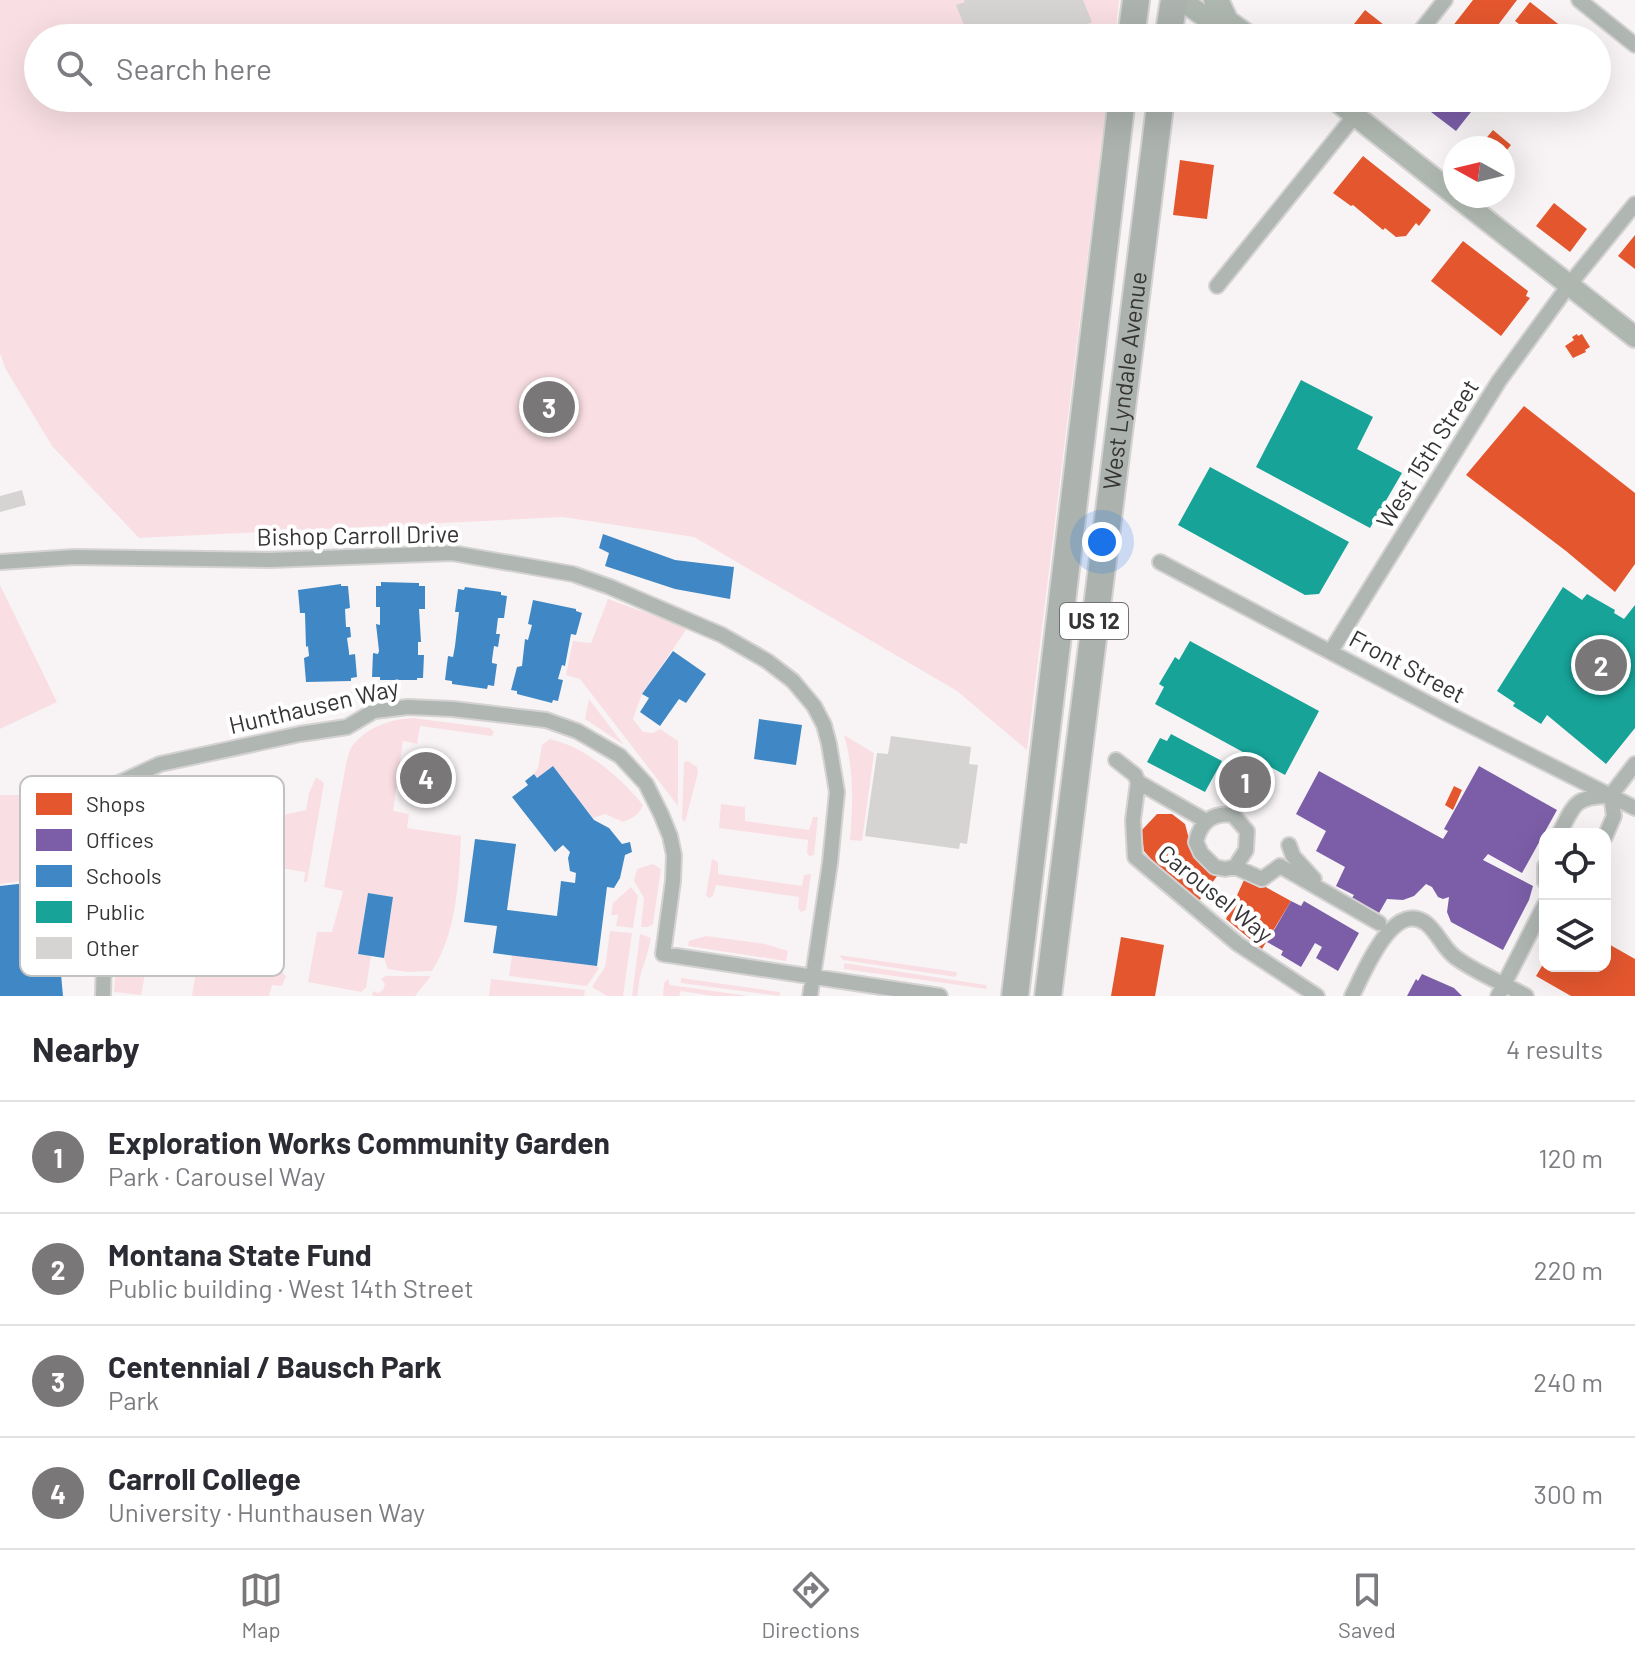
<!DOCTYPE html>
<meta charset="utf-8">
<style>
:root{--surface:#fff;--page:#f2f2f3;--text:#2b2b33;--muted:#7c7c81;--line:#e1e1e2;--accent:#7a7778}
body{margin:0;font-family:Barlow,sans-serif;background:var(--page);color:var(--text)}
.controls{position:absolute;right:24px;bottom:24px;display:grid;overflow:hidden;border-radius:16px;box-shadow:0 8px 32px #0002}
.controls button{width:72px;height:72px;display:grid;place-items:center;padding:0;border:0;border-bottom:2px solid var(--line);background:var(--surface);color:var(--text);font:40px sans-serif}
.compass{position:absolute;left:1443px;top:136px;width:72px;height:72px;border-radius:50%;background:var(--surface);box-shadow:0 8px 32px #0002;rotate:278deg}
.you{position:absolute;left:1102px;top:542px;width:28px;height:28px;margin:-20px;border:6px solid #fff;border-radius:50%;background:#1a73e8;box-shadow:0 0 0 12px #1a73e833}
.badge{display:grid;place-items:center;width:52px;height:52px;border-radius:50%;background:var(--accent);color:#fff;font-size:26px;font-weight:700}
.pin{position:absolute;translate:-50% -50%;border:4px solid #fff;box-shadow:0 2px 8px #0006}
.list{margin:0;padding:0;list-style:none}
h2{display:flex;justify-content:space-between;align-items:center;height:104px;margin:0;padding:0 32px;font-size:34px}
h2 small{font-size:26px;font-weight:400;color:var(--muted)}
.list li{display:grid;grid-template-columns:52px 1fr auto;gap:24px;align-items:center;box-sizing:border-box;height:112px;padding:0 32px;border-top:2px solid var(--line)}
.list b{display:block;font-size:30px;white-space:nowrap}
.list p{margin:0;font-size:26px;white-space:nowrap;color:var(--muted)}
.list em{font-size:26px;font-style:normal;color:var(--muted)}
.icon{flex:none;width:44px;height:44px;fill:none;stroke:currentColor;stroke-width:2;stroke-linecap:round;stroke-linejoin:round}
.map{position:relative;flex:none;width:1635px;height:996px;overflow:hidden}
.search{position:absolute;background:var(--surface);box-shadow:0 8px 32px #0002;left:24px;right:24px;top:24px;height:88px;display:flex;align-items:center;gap:20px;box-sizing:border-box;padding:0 28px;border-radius:44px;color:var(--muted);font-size:30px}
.sheet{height:552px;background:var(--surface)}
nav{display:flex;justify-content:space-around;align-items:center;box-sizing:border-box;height:112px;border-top:2px solid var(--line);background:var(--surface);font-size:22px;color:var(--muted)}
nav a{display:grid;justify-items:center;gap:4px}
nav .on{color:var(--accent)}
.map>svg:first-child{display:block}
.green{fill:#f9dfe4}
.shops{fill:#e4572e}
.offices{fill:#7b5ea7}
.schools{fill:#3f88c5}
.public{fill:#17a398}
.building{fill:#d6d3d3}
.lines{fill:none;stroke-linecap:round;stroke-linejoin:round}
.street-casing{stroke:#d4d2d2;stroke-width:18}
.secondary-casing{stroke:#d4d2d2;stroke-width:24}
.highway-casing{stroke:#d4d2d2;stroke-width:30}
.street{stroke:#b0b7b2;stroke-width:14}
.secondary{stroke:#aeb6b0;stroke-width:20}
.highway{stroke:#acb3ae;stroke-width:26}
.labels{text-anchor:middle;stroke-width:8;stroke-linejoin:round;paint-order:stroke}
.shield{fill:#fff;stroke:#727171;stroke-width:2}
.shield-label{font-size:22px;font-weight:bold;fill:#363434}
.street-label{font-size:24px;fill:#363434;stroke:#fff}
.key{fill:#fff;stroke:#c3c2c2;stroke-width:2}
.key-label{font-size:22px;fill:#363434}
</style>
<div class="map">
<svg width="1635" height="996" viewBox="0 0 1635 996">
<rect width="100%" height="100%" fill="#f8f4f5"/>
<path class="green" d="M0,0H1119L1115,38H38V98H1107L1027,750L957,691L694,537L563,517L139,538L52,446L5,368L0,353Z
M0,585L57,702L0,729Z
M608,599L677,624L686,630L642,694L633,719L643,732L653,733L660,729L678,741V806L580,679L566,675L573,641L591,643Z
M589,699L624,745L585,719Z
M413,718L490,728L494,732L492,736L420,726L417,744L403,741L393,811L409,814L407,828L461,836C459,880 457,932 432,971L407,972L388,969L384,958L393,897L368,893L358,954L371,956L366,988L361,992L308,982L317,932H332L343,891L324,887L346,764C348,758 349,749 353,745C367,727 392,719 413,718Z
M844,735L874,753L862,841L850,840C853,804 854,770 844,735Z
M550,739C586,747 620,777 643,805C639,815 633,818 623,822L605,814L593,818L553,766L537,778L534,774L538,768L542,745Z
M688,761L697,767L698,773L685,822L682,819L684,762Z
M1232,765L1267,784L1259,799L1224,780Z
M316,777L324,783L307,882H304L305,872L206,856L204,871L188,868L180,912L195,916L192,933L204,935L205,940L178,943L156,949L114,971L116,818L122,797L128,801L127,807L129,849L306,810L309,793Z
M0,795H29L34,879L0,884Z
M721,804L745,807V821L809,830L813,817H818L814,855L809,856L807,853L808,840L719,828Z
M712,859L718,862V874L802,886L804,875L811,874L806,910L801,912L798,908L799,897L716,885L713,896L709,898L706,895Z
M653,864L661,869L653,924L648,927H641L644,898L634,881L637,869Z
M631,887L638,896L633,928L616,926L618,915H611L613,903Z
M610,931L632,933L623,996H607L592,987L605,967Z
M640,934L651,938C648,958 637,976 638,996H632Z
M706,936L765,944L788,951L786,961L688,946L689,941Z
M226,946C252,951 267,957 286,976L282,986L272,985L269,996H192L196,972H200V966L196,961L198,956L193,948Z
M512,955L597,966L599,968L587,986L509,976Z
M839,955L957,972L956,977L843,960Z
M844,963L986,985L987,989L844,969Z
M147,965L141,995L114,992L115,977L128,975Z
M386,976H431L415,996H372L373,991L378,993L383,990L385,984L381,979Z
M681,978L780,992V996L681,983Z
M491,979L585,990L584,996H489Z
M668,979L670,985L749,996H713L681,991L679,996H663L664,983Z"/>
<path class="shops" d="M1473,0H1517L1495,29L1502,35L1500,38L1452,37L1457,31L1452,27Z
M1530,2L1571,34L1572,32L1581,38H1538L1515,21Z
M1365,10L1393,32L1388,38H1343Z
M1493,130L1511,145L1503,155V148H1478Z
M1363,156L1431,210L1419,226L1416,223L1406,236L1396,237L1385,228L1383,230L1353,205L1351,206L1333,193Z
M1180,160L1214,165L1207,219L1173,215Z
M1554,203L1587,229L1570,252L1536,226Z
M1635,235V269L1618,256Z
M1463,241L1528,291L1526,296L1530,298L1501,336L1431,281Z
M1577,334L1578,336L1582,334L1590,347L1585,350L1586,352L1573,358L1565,346L1574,340L1572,337Z
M1524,406L1635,493V564L1615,592L1566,551L1466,475Z
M1454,786L1462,790L1453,810L1445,805Z
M1157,814H1172L1185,824L1192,850L1217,876L1199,901L1164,874L1144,851L1141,831Z
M1244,880L1260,888L1262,885L1291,901L1262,949L1226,919Z
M1121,937L1164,945L1155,996H1111Z
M1605,942L1635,959V996H1571L1536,976L1545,961V966H1605Z"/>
<path class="offices" d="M1423,98H1472L1478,103L1456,131L1431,112L1435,107Z
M1479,766L1557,810L1522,873L1488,854L1483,860L1533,886L1529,900L1503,950L1451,922L1447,912L1449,897L1443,899L1438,897L1432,887L1426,884L1414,896L1403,900L1387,899L1379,913L1352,898L1354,895L1336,886L1345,867L1316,851L1326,831L1296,814L1319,771L1443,839L1448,831L1444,829Z
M1291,901L1301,906L1304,901L1359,933L1338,971L1316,958L1322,947L1315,943L1301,967L1281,955L1283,951L1267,942Z
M1422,974L1454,988L1462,996H1407L1416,979L1418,981Z"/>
<path class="schools" d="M603,534L675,560L734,567L730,599L675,589L605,566L609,553L599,548Z
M381,582L419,583V586H425V609H419L421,642H418V655H424L423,678H417V680H380V677H372L373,653L378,654L379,651L376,624L380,625V607H376V586H381Z
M341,584V586H348L350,608L345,609L346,627H350L351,637L347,638L349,652V655L355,654L357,677L351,678V681L306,682L304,658L309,656L308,646L306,647L305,613H300L298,590Z
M465,587L501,592V595L507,596L504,618H498L496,634H500L498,647L494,646L492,660V663L497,664L494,686L488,685L487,689L452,684V681L445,680L448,656L453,657L455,646L459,612H455L458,589L464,590Z
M533,600L576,609V611L582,613L576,635L571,634L565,666L562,665L558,679L563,680L558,701L553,700L552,703L517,694V691L511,690L517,667L522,666L525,639L528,640L532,625L528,624Z
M673,651L706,674L686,703L679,699L660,726L640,712L649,698L642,694Z
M759,719L802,725L796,765L754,759Z
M553,766L594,820L609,828L622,844L630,842L632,852L625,855L620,878L614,888L607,887L597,966L493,953L497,926L464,922L475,839L516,844L507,910L557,916L561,881L575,883L576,873L570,871L568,858L570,852L563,845L555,852L512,797L528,785L525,781L534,774L537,778Z
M54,880L58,926L73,924L76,951L59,952L63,996H0V886Z
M368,893L393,897L384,958L358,954Z"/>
<path class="public" d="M1301,380L1373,417L1357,449L1402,473L1370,528L1256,467Z
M1210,467L1349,542L1319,594L1305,595L1178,525Z
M1563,587L1582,600L1587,594L1615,610L1614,613L1624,619L1635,605V728L1606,764L1547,715L1541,724L1513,706L1515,703L1497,691Z
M1190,641L1319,711L1285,775L1155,704L1164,687L1159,684L1175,657L1179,660Z
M1171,734L1222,761L1205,792L1147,762L1160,738L1167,741Z"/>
<path class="building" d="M964,0H1083L1092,22L1085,25L1088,32L1082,34L1083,38H969L956,5L965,2Z
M22,490L26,505L0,512V496Z
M891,736L971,747L969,764L978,765L967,844L960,843L959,849L865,836L877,753L888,754Z"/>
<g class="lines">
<g class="street-casing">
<path id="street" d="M1579,0L1635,45
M1415,38L1445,0
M1217,286L1369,98
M0,562L74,557L270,560L452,553L573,574L610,587L722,635L767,661L793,681L814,706L824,725L829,744L837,792L830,863L810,996
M1160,562L1448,714L1635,808
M1331,651L1499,381L1569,285L1635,204
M1116,760L1135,775L1138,782L1133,820L1135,857L1238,944L1317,996
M1138,782L1206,821
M1611,795L1635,764
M1559,834C1574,806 1573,797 1607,796
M1605,837L1614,816L1611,795
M1289,845L1293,856L1314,879
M1545,866V882
M1235,867L1246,850L1247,831L1233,815C1213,812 1200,822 1196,842L1201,853L1215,867L1225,869L1235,867L1262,879L1280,866L1379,923
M103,996L108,801L119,783L160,764L300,734L347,727L374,711L408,707L453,709L546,720L577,731L620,756L646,784L661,814L670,836L674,855L673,881L663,954L940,996
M1352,996C1363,975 1393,897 1427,924C1438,933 1443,948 1455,957C1476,973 1503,983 1526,996
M1498,996L1545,904"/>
</g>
<g class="secondary-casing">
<path id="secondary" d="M1181,0L1211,21H1228
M1214,0L1221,6L1228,21L1252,38
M1333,98L1455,195
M1456,196L1635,337"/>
</g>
<g class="highway-casing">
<g id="highway">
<path d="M1131,38L1136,0"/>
<path d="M1168,38L1174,0"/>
<path d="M1015,996L1122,98"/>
<path id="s1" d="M1048,996L1161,98"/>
</g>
</g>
<use href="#street" class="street"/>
<use href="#secondary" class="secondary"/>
<use href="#highway" class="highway"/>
</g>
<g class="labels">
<rect class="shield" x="1060" y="603" width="68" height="36" rx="6"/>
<g class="shield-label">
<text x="1094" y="629">US 12</text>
</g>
<g class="street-label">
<text dy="8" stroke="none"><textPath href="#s1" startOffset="620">West Lyndale Avenue</textPath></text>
<text transform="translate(1428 454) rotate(-58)" y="8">West 15th Street</text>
<text transform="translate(358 536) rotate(-1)" y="8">Bishop Carroll Drive</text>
<text transform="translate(1407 667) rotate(28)" y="8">Front Street</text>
<text transform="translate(314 707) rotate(-13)" y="8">Hunthausen Way</text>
<text transform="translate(1215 894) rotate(39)" y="8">Carousel Way</text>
</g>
</g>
<rect x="20" y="776" width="264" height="200" rx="12" class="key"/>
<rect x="36" y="793" width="36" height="22" fill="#e4572e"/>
<rect x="36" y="829" width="36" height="22" fill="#7b5ea7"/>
<rect x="36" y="865" width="36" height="22" fill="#3f88c5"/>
<rect x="36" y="901" width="36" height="22" fill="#17a398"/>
<rect x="36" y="937" width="36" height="22" fill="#d6d3d3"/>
<g class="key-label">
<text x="86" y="812">Shops</text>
<text x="86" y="848">Offices</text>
<text x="86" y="884">Schools</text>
<text x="86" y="920">Public</text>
<text x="86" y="956">Other</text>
</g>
</svg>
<div class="controls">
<button><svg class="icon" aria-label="locate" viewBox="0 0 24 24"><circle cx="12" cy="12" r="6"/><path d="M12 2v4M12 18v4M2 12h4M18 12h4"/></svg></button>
<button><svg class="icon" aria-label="layers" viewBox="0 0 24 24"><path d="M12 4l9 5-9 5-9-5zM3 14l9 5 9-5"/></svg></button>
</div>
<svg class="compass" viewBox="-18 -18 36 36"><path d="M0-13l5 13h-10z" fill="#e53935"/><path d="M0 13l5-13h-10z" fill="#7c7c81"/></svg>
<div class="you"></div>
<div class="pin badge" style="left:1245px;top:782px">1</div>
<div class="pin badge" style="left:1601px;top:665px">2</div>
<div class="pin badge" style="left:549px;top:407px">3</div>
<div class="pin badge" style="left:426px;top:778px">4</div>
<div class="search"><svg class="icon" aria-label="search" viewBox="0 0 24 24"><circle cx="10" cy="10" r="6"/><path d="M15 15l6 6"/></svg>Search here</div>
</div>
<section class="sheet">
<h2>Nearby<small>4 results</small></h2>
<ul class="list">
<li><span class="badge">1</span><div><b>Exploration Works Community Garden</b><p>Park · Carousel Way</p></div><em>120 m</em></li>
<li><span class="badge">2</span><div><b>Montana State Fund</b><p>Public building · West 14th Street</p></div><em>220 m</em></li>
<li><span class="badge">3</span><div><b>Centennial / Bausch Park</b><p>Park</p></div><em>240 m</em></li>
<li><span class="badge">4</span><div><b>Carroll College</b><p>University · Hunthausen Way</p></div><em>300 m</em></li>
</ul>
</section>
<nav>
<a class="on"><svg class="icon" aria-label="map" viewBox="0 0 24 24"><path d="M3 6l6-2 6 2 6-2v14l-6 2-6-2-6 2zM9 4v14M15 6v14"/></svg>Map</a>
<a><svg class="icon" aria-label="directions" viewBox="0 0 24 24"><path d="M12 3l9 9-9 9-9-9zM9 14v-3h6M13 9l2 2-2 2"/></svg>Directions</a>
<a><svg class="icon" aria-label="saved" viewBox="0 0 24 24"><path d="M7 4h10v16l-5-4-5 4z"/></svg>Saved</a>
</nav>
